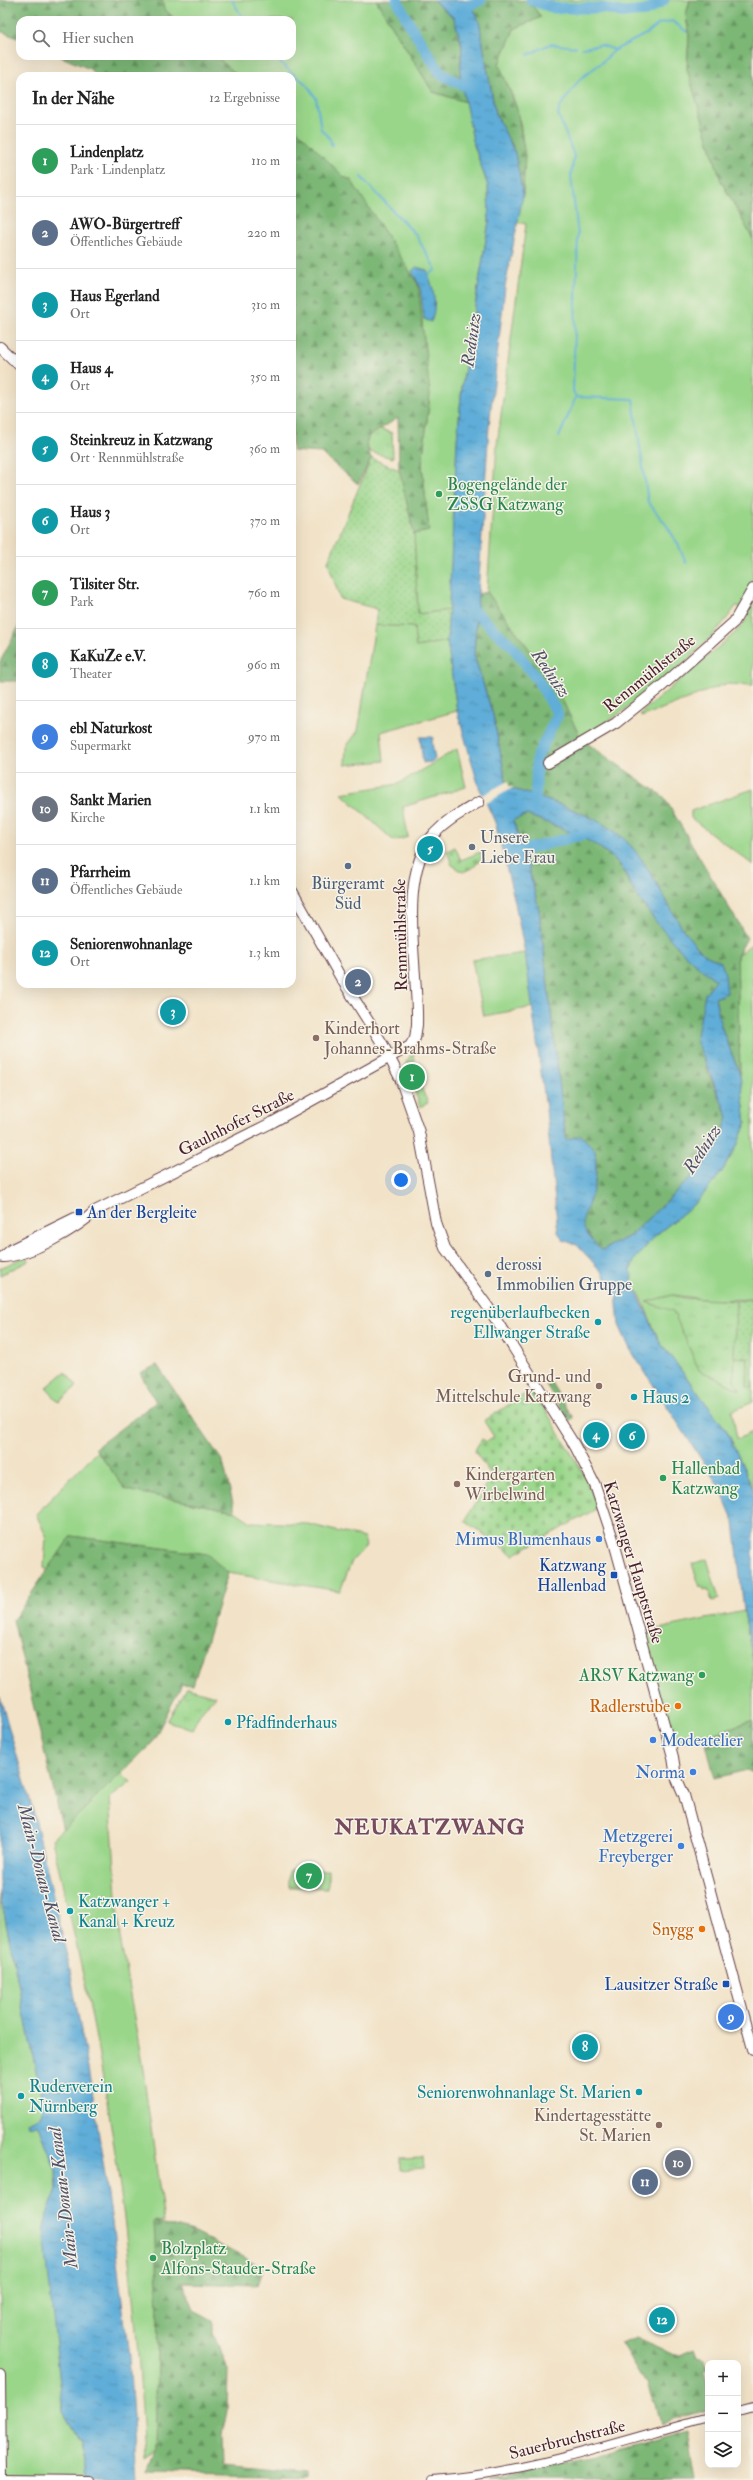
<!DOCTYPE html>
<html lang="de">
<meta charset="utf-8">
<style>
:root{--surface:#fff;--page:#f2f2f2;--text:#222;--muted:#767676;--line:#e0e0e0;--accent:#b5179e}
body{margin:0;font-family:"IM FELL Double Pica",serif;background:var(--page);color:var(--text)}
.controls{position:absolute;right:12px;bottom:12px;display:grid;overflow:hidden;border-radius:8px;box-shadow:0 4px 16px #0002}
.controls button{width:36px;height:36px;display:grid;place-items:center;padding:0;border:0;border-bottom:1px solid var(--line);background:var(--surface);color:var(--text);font:20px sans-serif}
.you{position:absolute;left:401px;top:1180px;width:14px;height:14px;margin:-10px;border:3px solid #fff;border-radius:50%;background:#1a73e8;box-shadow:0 0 0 6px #1a73e833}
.badge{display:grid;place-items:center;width:26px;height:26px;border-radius:50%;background:var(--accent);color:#fff;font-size:13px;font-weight:700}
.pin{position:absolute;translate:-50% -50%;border:2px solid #fff;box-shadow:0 1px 4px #0006}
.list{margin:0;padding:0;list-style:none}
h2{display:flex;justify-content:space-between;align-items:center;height:52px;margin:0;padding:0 16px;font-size:17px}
h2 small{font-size:13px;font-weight:400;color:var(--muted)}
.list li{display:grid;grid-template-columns:26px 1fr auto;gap:12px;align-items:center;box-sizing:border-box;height:72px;padding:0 16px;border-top:1px solid var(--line)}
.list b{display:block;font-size:15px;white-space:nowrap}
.list p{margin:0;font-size:13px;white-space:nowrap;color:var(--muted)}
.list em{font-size:13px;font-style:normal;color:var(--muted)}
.icon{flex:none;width:22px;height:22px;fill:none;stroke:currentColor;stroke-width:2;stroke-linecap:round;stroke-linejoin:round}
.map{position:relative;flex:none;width:753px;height:2480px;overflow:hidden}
.search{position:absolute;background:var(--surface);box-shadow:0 4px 16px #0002;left:16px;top:16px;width:280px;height:44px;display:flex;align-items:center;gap:10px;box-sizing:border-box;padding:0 14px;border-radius:12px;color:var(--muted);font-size:15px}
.panel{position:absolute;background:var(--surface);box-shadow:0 4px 16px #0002;left:16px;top:72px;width:280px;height:916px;border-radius:12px}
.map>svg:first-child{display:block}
.grass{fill:#9ad68a;stroke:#727a5a}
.forest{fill:url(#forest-firs);stroke:#626b50}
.cemetery{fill:url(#cemetery-stones);stroke:#727a5a}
.park{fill:url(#park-tufts);stroke:#727a5a}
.garden{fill:url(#garden-dots);stroke:#727a5a}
.water{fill:url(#water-ripples);stroke:#546682;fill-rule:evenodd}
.pier{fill:#f2e3c8}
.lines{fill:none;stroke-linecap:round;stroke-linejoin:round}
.stream{stroke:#5fadd8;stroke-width:2}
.river{stroke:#5fadd8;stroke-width:11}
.tertiary-casing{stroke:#633c43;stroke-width:10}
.secondary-casing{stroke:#633c43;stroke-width:12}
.tertiary{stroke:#fff;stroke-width:8}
.secondary{stroke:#fff;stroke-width:10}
.leisure-dot{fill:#2e9e5b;stroke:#f7f3e8;stroke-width:1.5}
.worship-dot{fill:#6b7280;stroke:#f7f3e8;stroke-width:1.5}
.service-dot{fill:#5c6f8a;stroke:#f7f3e8;stroke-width:1.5}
.education-dot{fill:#8d6e63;stroke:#f7f3e8;stroke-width:1.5}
.transit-dot{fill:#1a4fb4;stroke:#f7f3e8;stroke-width:1.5}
.culture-dot{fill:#0f9aa8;stroke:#f7f3e8;stroke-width:1.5}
.shop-dot{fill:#3f7fe0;stroke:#f7f3e8;stroke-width:1.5}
.food-dot{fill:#e8710a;stroke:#f7f3e8;stroke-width:1.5}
.labels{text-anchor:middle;stroke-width:3;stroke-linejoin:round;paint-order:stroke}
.leisure-label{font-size:17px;fill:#27864d;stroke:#f7f3e8;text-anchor:start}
.street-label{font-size:17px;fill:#4a1f2b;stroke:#f7f3e8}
.worship-label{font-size:17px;fill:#5b616d;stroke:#f7f3e8;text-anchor:start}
.service-label{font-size:17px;fill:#4e5e75;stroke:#f7f3e8}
.education-label{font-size:17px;fill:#785e54;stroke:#f7f3e8;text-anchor:start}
.transit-label{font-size:17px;fill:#164399;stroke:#f7f3e8;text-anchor:end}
.culture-label{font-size:17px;fill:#0d838f;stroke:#f7f3e8;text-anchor:start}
.shop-label{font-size:17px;fill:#366cbe;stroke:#f7f3e8;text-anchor:end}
.food-label{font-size:17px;fill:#c56008;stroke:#f7f3e8;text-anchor:end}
.water-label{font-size:18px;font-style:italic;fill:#515168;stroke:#f7f3e8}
.district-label{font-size:21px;font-weight:bold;letter-spacing:1px;fill:#764b5e;stroke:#f7f3e8}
</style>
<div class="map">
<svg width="753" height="2480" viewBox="0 0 753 2480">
<defs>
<pattern id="forest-firs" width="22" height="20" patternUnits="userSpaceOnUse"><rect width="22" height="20" fill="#7bb776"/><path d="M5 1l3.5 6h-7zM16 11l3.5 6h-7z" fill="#679461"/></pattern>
<pattern id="cemetery-stones" width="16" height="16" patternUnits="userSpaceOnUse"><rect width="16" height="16" fill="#9ad68a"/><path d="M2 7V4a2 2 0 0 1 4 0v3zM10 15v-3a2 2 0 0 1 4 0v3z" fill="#86b777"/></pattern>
<pattern id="park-tufts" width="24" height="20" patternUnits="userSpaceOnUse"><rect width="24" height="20" fill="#9ad68a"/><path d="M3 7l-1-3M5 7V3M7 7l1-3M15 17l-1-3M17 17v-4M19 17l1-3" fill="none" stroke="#86b777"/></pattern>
<pattern id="garden-dots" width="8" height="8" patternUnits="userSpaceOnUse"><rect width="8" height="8" fill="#9ad68a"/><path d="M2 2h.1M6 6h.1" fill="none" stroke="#86b777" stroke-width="1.8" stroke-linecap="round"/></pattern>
<pattern id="water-ripples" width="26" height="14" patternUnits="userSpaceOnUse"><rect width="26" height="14" fill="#5fadd8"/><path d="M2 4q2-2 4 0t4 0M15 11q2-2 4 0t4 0" fill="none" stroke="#508caf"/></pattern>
</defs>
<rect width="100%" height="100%" fill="#f7f3e8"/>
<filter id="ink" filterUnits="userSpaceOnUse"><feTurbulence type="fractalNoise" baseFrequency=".025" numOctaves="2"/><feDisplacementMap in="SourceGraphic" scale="8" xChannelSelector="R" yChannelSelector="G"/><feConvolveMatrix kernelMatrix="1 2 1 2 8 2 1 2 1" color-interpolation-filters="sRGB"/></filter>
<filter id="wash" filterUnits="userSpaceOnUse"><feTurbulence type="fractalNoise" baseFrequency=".012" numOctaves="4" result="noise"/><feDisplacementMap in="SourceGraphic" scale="16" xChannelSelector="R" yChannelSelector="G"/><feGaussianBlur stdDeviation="0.9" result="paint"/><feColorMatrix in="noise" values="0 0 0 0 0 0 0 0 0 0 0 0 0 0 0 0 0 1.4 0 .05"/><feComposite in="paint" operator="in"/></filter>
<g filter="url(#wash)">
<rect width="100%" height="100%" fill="#f2e3c8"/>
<path class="grass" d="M162,0H376L433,92L466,102L474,145L488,186L489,221L462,386L457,441L450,610L418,614L414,534L429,531L422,465L430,394L351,180L344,177L292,125V76H238L216,56H292V20H176L164,9Z
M528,0H690L686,15L689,36L687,69L721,181L753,239V685L725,684L641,717V713L736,632L748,618L737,605C700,658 636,704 581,739L554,683L487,592L497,445L526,224L517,222C525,184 527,147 517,110C513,94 504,79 499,64L514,29L541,17Z
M375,625L414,627L416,647L447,641L457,711L381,732L384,761L345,765L346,747L358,731Z
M457,749L466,787L403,807L408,837L394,841L341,793L398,784Z
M753,789V865L691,818V811Z
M753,943V1299L711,1300L673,1295L647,1302L673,1310L699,1370L740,1390L734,1381V1357L748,1358L747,1386L753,1387V1402L732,1411L737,1439L753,1432V1489L727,1431L659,1341L641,1297L632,1281L631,1268L635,1259L656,1235L698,1201L721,1173L737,1146L746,1123L740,1075L737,955Z
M525,953L534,1007L484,1016L472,960Z
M27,1256L29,1261L0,1275V1268Z
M65,1372L77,1386L59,1402L46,1388Z
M97,1451L126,1490L235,1511L251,1522L308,1524L364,1538L366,1546L352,1561L340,1591L228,1573L207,1554L71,1536L48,1570L44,1567L46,1536L36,1514Z
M707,1559L719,1599L712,1601L708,1589L704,1590L703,1586L700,1587L692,1564Z
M744,1611L753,1660V1720L704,1737L670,1745L639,1633Z
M121,1773L131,1782L110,1798L120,1938L142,2063L164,2222L155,2221L158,2309L155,2453L145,2459C138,2326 124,2193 100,2061C87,1987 69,1913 52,1839Z
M0,1894L43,2105C42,2117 38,2119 27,2123L28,2126H39L56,2171L57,2189L47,2215L63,2412L81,2442L85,2459V2480H0Z"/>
<path class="forest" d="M0,0H162L164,9L176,20H20V39L0,31Z
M376,0H433L454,18L462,45L460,78L466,102L433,92Z
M476,0H528L541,17L514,29L499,64L517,109L525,156L523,195L515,153L495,112L479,21L471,2Z
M690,0H753V239L721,181L687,69L689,36L686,15Z
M59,56H216L238,76H97L90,69Z
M292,125L344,177L351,180L418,284L430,394L422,465L429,531L414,534L399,470L398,418L369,436L366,444L371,458L358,484L321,453L292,451Z
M487,592L554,683L581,739L664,797L747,938L737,956L740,1075L721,1026L715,998L727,993L721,962C715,959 706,957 702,952C669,920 658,871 624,839C595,813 543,799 507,787L493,715L474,655L478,594Z
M20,623V681H0V662Z
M527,815C556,826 587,836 611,856C626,868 625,878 634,891C658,925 681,956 716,980L707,1070L728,1117L720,1141L700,1169L630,1236L602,1250C571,1221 584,1222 594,1187C597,1176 596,1162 595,1150L566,1140L539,910L528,866L513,820Z
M157,1365L223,1462L235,1511L126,1490L95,1448L156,1402L140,1373Z
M542,1378L550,1381L573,1418L569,1421Z
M71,1536L207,1554L228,1573L193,1685L182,1684L152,1743L63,1830L13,1620Z
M753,1720V1773L747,1770L715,1778L704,1737Z
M154,2221L193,2232L263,2267L257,2285L183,2283L194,2310L213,2320V2333L228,2369L227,2411L222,2435L223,2462L305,2470V2476L147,2472L155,2453L158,2309Z
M636,2338L674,2355H679L695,2349L698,2357L705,2359L708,2370L704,2372L708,2382V2410L669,2420L661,2425L656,2403L652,2398L647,2382L640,2376L621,2344Z
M687,2431L695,2480H488L596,2457Z"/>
<path class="cemetery" d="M455,847L461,860L483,851C480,864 475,867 463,872L452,865L447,851Z
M533,1389L586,1478L598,1508L513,1555L465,1521L492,1476L475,1452L476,1448L482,1439L487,1442L494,1437L484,1421Z"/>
<path class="park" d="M381,429L392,433L393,458L370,452L366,444L369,436Z
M413,1052L415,1061L410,1062L428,1103L420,1107L406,1062Z
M673,1295L685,1298L736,1301L734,1381L741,1390L699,1370L673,1311L646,1302Z
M187,1688L215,1696L201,1712L192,1729L167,1721Z
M289,1870H328V1888L289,1887Z
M423,2158L424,2168L400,2170V2159Z"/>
<path class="garden" d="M371,458L399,470L414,534L418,614L450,610L447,641L416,647L414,627L375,625L377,609L340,599L328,562Z
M753,1299V1387H747L748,1358L734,1357L736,1301Z"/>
<path class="water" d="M433,0H476L471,2L479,21L495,112L515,153L523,195L505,287L489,426L474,655L493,715L507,787C543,799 595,813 624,839C658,871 669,920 702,952C706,957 715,959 721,962L725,974L727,993L715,998L721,1026L740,1075L746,1123L737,1146L721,1173L698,1201L656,1235L635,1259L631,1269L632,1281L659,1341L727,1431L753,1489V1660L744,1611L734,1522L720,1488L630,1349L619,1325L616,1294L601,1271L577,1245L563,1240L558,1232L546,1109L525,953L514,898L495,822L479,787L457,711L447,641L457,441L462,386L489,221L488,186L474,145L460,78L462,45L454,18ZM527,815C556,826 587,836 611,856C626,868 625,877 634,891C657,925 681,956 716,980L705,994L696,1040L728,1117L720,1141L700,1169L630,1236L602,1250C571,1221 585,1222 594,1187C597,1176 596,1162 595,1150L581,1135L566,1140L539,910L528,866L513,820Z
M416,267L427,270C433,288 438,303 431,322L424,319L420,287L412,271Z
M420,737H433L432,743L435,759L431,762L423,763Z
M0,1697L35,1818L69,1965L93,2096L112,2222L129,2357L137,2480H85V2459L81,2442L63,2412L44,2233L47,2215L57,2189L56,2171L39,2126H28L27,2123C38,2119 42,2117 43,2105L0,1894Z"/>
<path class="pier" d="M508,781L509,786L514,787L485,804L481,796Z"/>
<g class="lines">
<path class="stream" d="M232,0L244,20
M582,48L601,45L615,50
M528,55L550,44L576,47
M272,56L307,85L316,98L321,129L330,139L332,146
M361,177L416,235L436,270L429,274
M576,397L633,399L648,502L667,526L678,544L686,563
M559,437L576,397L573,391L578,235L571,176L574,156L558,114L560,107L580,79L601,63L615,50L646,34L659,24L672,21L687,32"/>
<path class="river" d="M397,0L410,25L441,74L473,90
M531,0L554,8H604L624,13L646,11L664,0
M464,8L481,0
M466,604L512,646L537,679L558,714L537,757L535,808
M512,853L588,833"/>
</g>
</g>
<g filter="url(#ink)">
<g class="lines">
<g class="tertiary-casing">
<path id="tertiary" d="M738,2411L753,2407
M1,2479L90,2480
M432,2480C527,2473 616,2442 708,2417"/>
</g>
<g class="secondary-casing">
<path id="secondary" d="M0,347L20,366
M548,763L616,723L663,685L734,622L753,589
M292,891L341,978L382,1043L400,1078L419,1132L436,1223L445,1248L488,1307L575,1446L595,1485L614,1542L673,1757L676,1777L684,1795L753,2049
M3,1257L12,1249L75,1218
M4,1257C30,1255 77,1229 95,1211L273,1122L410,1046L415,1038L417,1025C419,969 396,878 434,834C447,820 463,812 479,802
M0,2375L1,2480"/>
</g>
<use href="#tertiary" class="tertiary"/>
<use href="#secondary" class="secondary"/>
</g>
</g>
<g class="leisure-dot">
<circle cx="439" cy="494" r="4"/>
<circle cx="663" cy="1478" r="4"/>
<circle cx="702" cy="1675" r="4"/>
<circle cx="153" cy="2258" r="4"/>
</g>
<circle class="worship-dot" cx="472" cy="847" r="4"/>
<g class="service-dot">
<circle cx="348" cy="866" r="4"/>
<circle cx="488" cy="1274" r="4"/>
</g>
<g class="education-dot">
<circle cx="316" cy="1038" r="4"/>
<circle cx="599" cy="1386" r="4"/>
<circle cx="457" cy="1484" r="4"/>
<circle cx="659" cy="2125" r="4"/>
</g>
<g class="transit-dot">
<rect x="75" y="1208" width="8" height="8" rx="2"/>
<rect x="610" y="1571" width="8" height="8" rx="2"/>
<rect x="722" y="1980" width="8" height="8" rx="2"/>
</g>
<g class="culture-dot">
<circle cx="598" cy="1322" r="4"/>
<circle cx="634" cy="1397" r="4"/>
<circle cx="228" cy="1722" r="4"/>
<circle cx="70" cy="1911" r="4"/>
<circle cx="639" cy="2092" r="4"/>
<circle cx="21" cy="2096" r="4"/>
</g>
<g class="shop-dot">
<circle cx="599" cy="1539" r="4"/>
<circle cx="653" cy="1740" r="4"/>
<circle cx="693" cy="1772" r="4"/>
<circle cx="681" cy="1846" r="4"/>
</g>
<g class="food-dot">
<circle cx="678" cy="1706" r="4"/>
<circle cx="702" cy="1929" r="4"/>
</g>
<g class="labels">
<g class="leisure-label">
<text x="447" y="490">Bogengelände der<tspan x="447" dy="20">ZSSG Katzwang</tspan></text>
<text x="671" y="1474">Hallenbad<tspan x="671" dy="20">Katzwang</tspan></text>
<text x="694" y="1681" text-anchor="end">ARSV Katzwang</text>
<text x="161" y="2254">Bolzplatz<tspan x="161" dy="20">Alfons-Stauder-Straße</tspan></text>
</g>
<g class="street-label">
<text transform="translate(649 673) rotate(-39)" y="6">Rennmühlstraße</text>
<text transform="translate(400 935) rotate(-91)" y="6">Rennmühlstraße</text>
<text transform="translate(236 1122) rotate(-27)" y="6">Gaulnhofer Straße</text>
<text transform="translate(634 1562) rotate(73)" y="6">Katzwanger Hauptstraße</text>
<text transform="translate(567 2439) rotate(-14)" y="6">Sauerbruchstraße</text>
</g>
<g class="worship-label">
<text x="480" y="843">Unsere<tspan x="480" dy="20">Liebe Frau</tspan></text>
</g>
<g class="service-label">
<text x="348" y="889">Bürgeramt<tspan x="348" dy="20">Süd</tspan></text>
<text x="496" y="1270" text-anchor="start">derossi<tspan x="496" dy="20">Immobilien Gruppe</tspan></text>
</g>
<g class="education-label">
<text x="324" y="1034">Kinderhort<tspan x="324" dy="20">Johannes-Brahms-Straße</tspan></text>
<text x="591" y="1382" text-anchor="end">Grund- und<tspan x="591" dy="20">Mittelschule Katzwang</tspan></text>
<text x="465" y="1480">Kindergarten<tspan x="465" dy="20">Wirbelwind</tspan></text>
<text x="651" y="2121" text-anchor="end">Kindertagesstätte<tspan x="651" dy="20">St. Marien</tspan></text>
</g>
<g class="transit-label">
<text x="87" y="1218" text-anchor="start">An der Bergleite</text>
<text x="606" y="1571">Katzwang<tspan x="606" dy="20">Hallenbad</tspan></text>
<text x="718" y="1990">Lausitzer Straße</text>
</g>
<g class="culture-label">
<text x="590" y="1318" text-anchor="end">regenüberlaufbecken<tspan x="590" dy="20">Ellwanger Straße</tspan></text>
<text x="642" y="1403">Haus 2</text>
<text x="236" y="1728">Pfadfinderhaus</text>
<text x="78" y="1907">Katzwanger +<tspan x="78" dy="20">Kanal + Kreuz</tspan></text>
<text x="29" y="2092">Ruderverein<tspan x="29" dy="20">Nürnberg</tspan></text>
<text x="631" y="2098" text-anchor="end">Seniorenwohnanlage St. Marien</text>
</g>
<g class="shop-label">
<text x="591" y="1545">Mimus Blumenhaus</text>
<text x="661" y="1746" text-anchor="start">Modeatelier</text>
<text x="685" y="1778">Norma</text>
<text x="673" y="1842">Metzgerei<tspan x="673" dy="20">Freyberger</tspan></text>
</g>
<g class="food-label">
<text x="670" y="1712">Radlerstube</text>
<text x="694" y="1935">Snygg</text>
</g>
<g class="water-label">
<text transform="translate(471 340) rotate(-82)" y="6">Rednitz</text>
<text transform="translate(551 673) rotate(56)" y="6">Rednitz</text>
<text transform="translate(702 1149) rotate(-57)" y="6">Rednitz</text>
<text transform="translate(42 1873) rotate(75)" y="6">Main-Donau-Kanal</text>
<text transform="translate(63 2198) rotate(-97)" y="6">Main-Donau-Kanal</text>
</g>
<g class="district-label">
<text x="430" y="1834">NEUKATZWANG</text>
</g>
</g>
</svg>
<div class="controls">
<button>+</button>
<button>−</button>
<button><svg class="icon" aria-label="layers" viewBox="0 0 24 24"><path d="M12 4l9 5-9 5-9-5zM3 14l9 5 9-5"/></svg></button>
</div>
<div class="you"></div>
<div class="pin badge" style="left:412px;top:1077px;background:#2e9e5b">1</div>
<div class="pin badge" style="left:358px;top:982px;background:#5c6f8a">2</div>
<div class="pin badge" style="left:173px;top:1012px;background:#0f9aa8">3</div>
<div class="pin badge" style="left:596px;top:1435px;background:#0f9aa8">4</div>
<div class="pin badge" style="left:430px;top:849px;background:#0f9aa8">5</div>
<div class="pin badge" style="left:632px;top:1436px;background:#0f9aa8">6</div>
<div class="pin badge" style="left:309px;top:1876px;background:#2e9e5b">7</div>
<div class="pin badge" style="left:585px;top:2047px;background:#0f9aa8">8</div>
<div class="pin badge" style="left:731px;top:2017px;background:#3f7fe0">9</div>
<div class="pin badge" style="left:678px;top:2163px;background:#6b7280">10</div>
<div class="pin badge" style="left:645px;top:2182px;background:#5c6f8a">11</div>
<div class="pin badge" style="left:662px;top:2320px;background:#0f9aa8">12</div>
<div class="search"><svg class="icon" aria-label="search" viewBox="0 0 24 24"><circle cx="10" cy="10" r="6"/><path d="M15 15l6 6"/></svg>Hier suchen</div>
<section class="panel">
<h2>In der Nähe<small>12 Ergebnisse</small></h2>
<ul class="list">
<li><span class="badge" style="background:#2e9e5b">1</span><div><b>Lindenplatz</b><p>Park · Lindenplatz</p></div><em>110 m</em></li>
<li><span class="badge" style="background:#5c6f8a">2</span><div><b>AWO-Bürgertreff</b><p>Öffentliches Gebäude</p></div><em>220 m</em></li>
<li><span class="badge" style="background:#0f9aa8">3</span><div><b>Haus Egerland</b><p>Ort</p></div><em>310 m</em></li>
<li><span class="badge" style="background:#0f9aa8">4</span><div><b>Haus 4</b><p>Ort</p></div><em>350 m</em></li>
<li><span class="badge" style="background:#0f9aa8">5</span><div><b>Steinkreuz in Katzwang</b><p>Ort · Rennmühlstraße</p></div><em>360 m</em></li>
<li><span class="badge" style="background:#0f9aa8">6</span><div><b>Haus 3</b><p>Ort</p></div><em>370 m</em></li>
<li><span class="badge" style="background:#2e9e5b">7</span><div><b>Tilsiter Str.</b><p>Park</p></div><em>760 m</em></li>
<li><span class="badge" style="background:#0f9aa8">8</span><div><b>KaKuZe e.V.</b><p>Theater</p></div><em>960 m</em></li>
<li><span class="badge" style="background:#3f7fe0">9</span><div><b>ebl Naturkost</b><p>Supermarkt</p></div><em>970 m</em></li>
<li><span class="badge" style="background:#6b7280">10</span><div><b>Sankt Marien</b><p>Kirche</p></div><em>1.1 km</em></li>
<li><span class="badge" style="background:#5c6f8a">11</span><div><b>Pfarrheim</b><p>Öffentliches Gebäude</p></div><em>1.1 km</em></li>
<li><span class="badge" style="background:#0f9aa8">12</span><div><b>Seniorenwohnanlage</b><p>Ort</p></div><em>1.3 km</em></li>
</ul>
</section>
</div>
